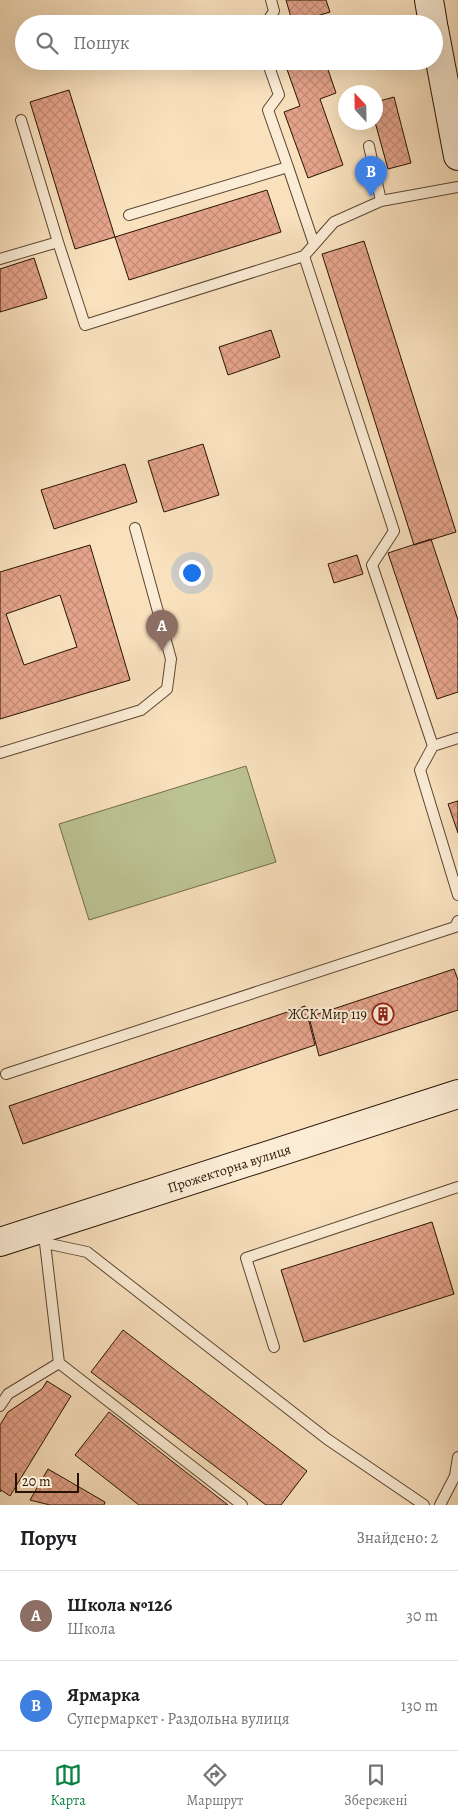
<!DOCTYPE html>
<html lang="uk">
<meta charset="utf-8">
<style>
:root{--surface:#fff;--page:#f6f6f6;--text:#202124;--muted:#757577;--line:#e0e0e0;--accent:#0b8043}
body{margin:0;font-family:Alegreya,serif;background:var(--page);color:var(--text)}
.compass{position:absolute;left:338px;top:85px;width:45px;height:45px;border-radius:50%;background:var(--surface);box-shadow:0 5px 20px #0002;rotate:338deg}
.scale{position:absolute;left:15px;bottom:12px;width:64px;box-sizing:border-box;padding-left:5px;border:2px solid #281303;border-top:0;font-size:14px;line-height:18px;white-space:nowrap;color:#281303;-webkit-text-stroke:4px #fbecd5;paint-order:stroke}
.you{position:absolute;left:191px;top:572px;width:18px;height:18px;margin:-12px;border:4px solid #fff;border-radius:50%;background:#1a73e8;box-shadow:0 0 0 8px #1a73e833}
.badge{display:grid;place-items:center;width:32px;height:32px;border-radius:50%;background:var(--accent);color:#fff;font-size:16px;font-weight:700}
.pin{position:absolute;translate:-50% -41px;filter:drop-shadow(0 1px 2px #0008)}
.pin::after{content:'';position:absolute;top:26px;width:18px;height:15px;background:inherit;clip-path:polygon(0 0,100% 0,50% 100%)}
.list{margin:0;padding:0;list-style:none}
h2{display:flex;justify-content:space-between;align-items:center;height:65px;margin:0;padding:0 20px;font-size:21px}
h2 small{font-size:16px;font-weight:400;color:var(--muted)}
.list li{display:grid;grid-template-columns:32px 1fr auto;gap:15px;align-items:center;box-sizing:border-box;height:90px;padding:0 20px;border-top:1px solid var(--line)}
.list b{display:block;font-size:19px;white-space:nowrap}
.list p{margin:0;font-size:16px;white-space:nowrap;color:var(--muted)}
.list em{font-size:16px;font-style:normal;color:var(--muted)}
.icon{flex:none;width:28px;height:28px;fill:none;stroke:currentColor;stroke-width:2;stroke-linecap:round;stroke-linejoin:round}
.map{position:relative;flex:none;width:458px;height:1505px;overflow:hidden}
.search{position:absolute;background:var(--surface);box-shadow:0 5px 20px #0002;left:15px;right:15px;top:15px;height:55px;display:flex;align-items:center;gap:12px;box-sizing:border-box;padding:0 18px;border-radius:28px;color:var(--muted);font-size:19px}
.sheet{height:245px;background:var(--surface)}
nav{display:flex;justify-content:space-around;align-items:center;box-sizing:border-box;height:70px;border-top:1px solid var(--line);background:var(--surface);font-size:14px;color:var(--muted)}
nav a{display:grid;justify-items:center;gap:2px}
nav .on{color:var(--accent)}
.map>svg:first-child{display:block}
.pitch{fill:#bcc393;stroke:#726b4b}
.building{fill:url(#building-cross-hatch);stroke:#281303;fill-rule:evenodd}
.lines{fill:none;stroke-linecap:round;stroke-linejoin:round}
.lane-casing{stroke:#5c4632;stroke-width:12}
.secondary-casing{stroke:#281303;stroke-width:30}
.lane{stroke:#fbecd5;stroke-width:10}
.secondary{stroke:#fbecd5;stroke-width:28}
.labels{text-anchor:middle;stroke-width:4;stroke-linejoin:round;paint-order:stroke}
.poi-label{font-size:14px;fill:#281303;stroke:#fbecd5;text-anchor:end}
.street-label{font-size:14px;fill:#281303;stroke:#fbecd5}
</style>
<div class="map">
<svg width="458" height="1505" viewBox="0 0 458 1505">
<defs>
<pattern id="building-cross-hatch" width="8" height="8" patternUnits="userSpaceOnUse" patternTransform="scale(1.25)"><rect width="8" height="8" fill="#e5a48b"/><path d="M0 0l8 8M0 8l8-8" fill="none" stroke="#c48c76"/></pattern>
</defs>
<rect width="100%" height="100%" fill="#f9e1be"/>
<filter id="stains"><feTurbulence type="fractalNoise" baseFrequency=".004" numOctaves="4"/><feColorMatrix values="0 0 0 0 .2 0 0 0 0 .09 0 0 0 0 .02 0 0 0 .5 -.17"/></filter>
<radialGradient id="worn" r=".72"><stop offset=".6" stop-color="#630" stop-opacity="0"/><stop offset="1" stop-color="#630" stop-opacity=".3"/></radialGradient>
<path class="pitch" d="M246,766L276,862L89,920L59,824Z"/>
<path class="building" d="M286,0H326L330,12L310,18L312,24H293Z
M284,61H325L336,93L320,99L343,165L308,178L284,112L300,106Z
M69,90L115,237L75,249L30,102Z
M394,97L411,163L388,169L375,122L376,102Z
M267,190L281,232L129,280L115,237Z
M364,241L456,532L414,545L322,254Z
M34,258L47,298L0,312V269Z
M271,330L280,357L228,375L219,347Z
M203,444L219,495L164,512L148,461Z
M125,464L137,502L54,529L41,490Z
M431,539L458,620V692L437,699L388,553Z
M90,545L130,680L0,719V572ZM60,595L77,647L24,665L6,614Z
M357,555L363,574L334,583L328,564Z
M458,801V833L448,804Z
M454,969L458,980V1010L319,1056L309,1017Z
M305,1006L315,1045L23,1144L9,1106Z
M432,1222L454,1294L304,1342L281,1270Z
M123,1330L307,1471L281,1505H266L91,1372Z
M47,1381L71,1396L10,1496L1,1490L0,1492V1425L8,1412L42,1389Z
M109,1412L228,1505H139L75,1455Z
M48,1469L105,1502L104,1505H50L30,1500Z"/>
<g class="lines">
<g class="lane-casing">
<path id="lane" d="M266,24L274,11L271,0
M267,61L279,95L268,110L288,167
M369,146L381,201L458,187
M381,201L334,222L304,256L394,531L372,565L433,746L420,770L458,895
M129,215L288,167L314,244
M58,242L85,325L304,256
M0,259L58,242L21,120
M433,746L458,738
M0,753L141,710L167,689L171,659L135,528
M6,1074L455,927L458,921
M45,1243L87,1252L327,1439L424,1505
M274,1347L246,1258L458,1187
M59,1363L242,1505
M0,1406L8,1394L59,1363L45,1243L42,1239
M440,1505L455,1476L458,1457"/>
</g>
<g class="secondary-casing">
<path id="secondary" d="M429,0L433,24
M434,29L458,156
M0,1242L458,1094"/>
</g>
<use href="#lane" class="lane"/>
<use href="#secondary" class="secondary"/>
</g>
<defs>
<g id="building-ring" transform="scale(1.125)"><circle r="9.5" fill="#fbecd5" stroke="#8f2418" stroke-width="1.5"/><path d="M-4-6H4V6H1V3H-1V6H-4ZM-2.5-4.3h1.7v1.8h-1.7ZM.8-4.3h1.7v1.8H.8ZM-2.5-1h1.7V.8h-1.7ZM.8-1h1.7V.8H.8Z" fill="#8f2418"/></g>
</defs>
<g fill-rule="evenodd">
<use href="#building-ring" x="383" y="1014"/>
</g>
<g class="labels">
<g class="poi-label">
<text x="367" y="1019">ЖСК Мир 119</text>
</g>
<g class="street-label">
<text transform="translate(229 1168) rotate(-18)" y="5">Прожекторна вулиця</text>
</g>
</g>
<rect width="100%" height="100%" filter="url(#stains)"/>
<rect width="100%" height="100%" fill="url(#worn)"/>
</svg>
<svg class="compass" viewBox="-18 -18 36 36"><path d="M0-13l5 13h-10z" fill="#e53935"/><path d="M0 13l5-13h-10z" fill="#757577"/></svg>
<div class="scale">20 m</div>
<div class="you"></div>
<div class="pin badge" style="left:162px;top:651px;background:#8d6e63">A</div>
<div class="pin badge" style="left:371px;top:197px;background:#3f7fe0">B</div>
<div class="search"><svg class="icon" aria-label="search" viewBox="0 0 24 24"><circle cx="10" cy="10" r="6"/><path d="M15 15l6 6"/></svg>Пошук</div>
</div>
<section class="sheet">
<h2>Поруч<small>Знайдено: 2</small></h2>
<ul class="list">
<li><span class="badge" style="background:#8d6e63">A</span><div><b>Школа №126</b><p>Школа</p></div><em>30 m</em></li>
<li><span class="badge" style="background:#3f7fe0">B</span><div><b>Ярмарка</b><p>Супермаркет · Раздольна вулиця</p></div><em>130 m</em></li>
</ul>
</section>
<nav>
<a class="on"><svg class="icon" aria-label="map" viewBox="0 0 24 24"><path d="M3 6l6-2 6 2 6-2v14l-6 2-6-2-6 2zM9 4v14M15 6v14"/></svg>Карта</a>
<a><svg class="icon" aria-label="directions" viewBox="0 0 24 24"><path d="M12 3l9 9-9 9-9-9zM9 14v-3h6M13 9l2 2-2 2"/></svg>Маршрут</a>
<a><svg class="icon" aria-label="saved" viewBox="0 0 24 24"><path d="M7 4h10v16l-5-4-5 4z"/></svg>Збережені</a>
</nav>
